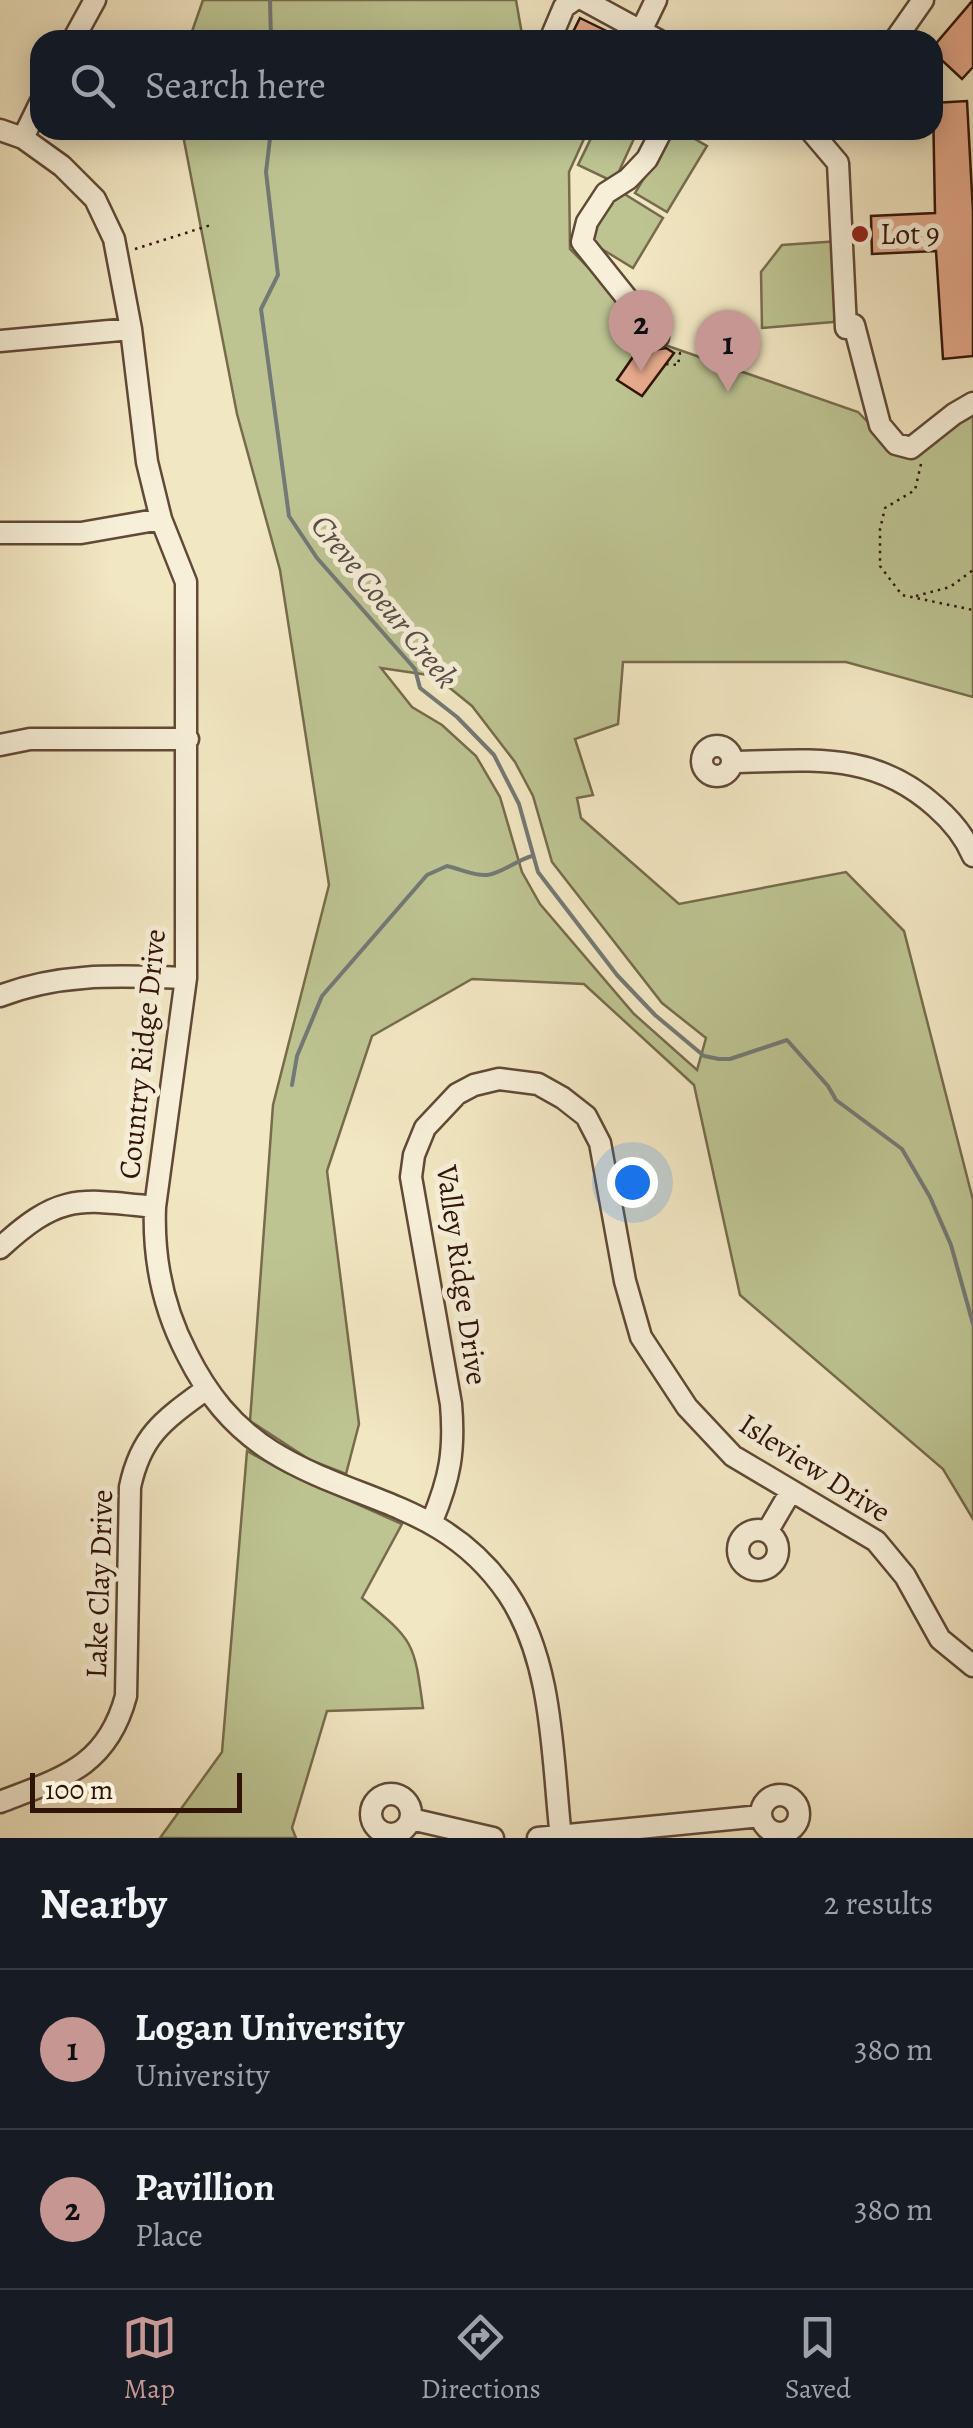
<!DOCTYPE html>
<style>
:root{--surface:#171b24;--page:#242831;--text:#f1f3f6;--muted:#9ea1a6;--line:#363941;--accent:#c59692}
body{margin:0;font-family:Alegreya,serif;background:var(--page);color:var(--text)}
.scale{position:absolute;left:30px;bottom:25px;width:212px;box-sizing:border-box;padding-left:10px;border:5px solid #301407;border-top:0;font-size:28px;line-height:35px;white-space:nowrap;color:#301407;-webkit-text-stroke:8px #f7efd8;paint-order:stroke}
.you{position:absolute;left:632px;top:1182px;width:35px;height:35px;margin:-25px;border:8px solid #fff;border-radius:50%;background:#1a73e8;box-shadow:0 0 0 15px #1a73e833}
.badge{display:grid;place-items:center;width:65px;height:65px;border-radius:50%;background:var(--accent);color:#111;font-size:32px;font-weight:700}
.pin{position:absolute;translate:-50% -82px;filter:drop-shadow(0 2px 5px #0008)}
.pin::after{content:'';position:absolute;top:52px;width:35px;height:30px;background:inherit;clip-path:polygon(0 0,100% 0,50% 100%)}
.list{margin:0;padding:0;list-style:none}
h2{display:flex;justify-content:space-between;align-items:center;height:130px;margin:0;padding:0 40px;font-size:42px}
h2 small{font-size:32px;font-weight:400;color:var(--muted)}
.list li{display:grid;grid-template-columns:65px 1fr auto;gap:30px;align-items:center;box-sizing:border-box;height:160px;padding:0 40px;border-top:2px solid var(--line)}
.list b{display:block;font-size:38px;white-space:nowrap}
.list p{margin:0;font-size:32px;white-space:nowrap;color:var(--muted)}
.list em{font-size:32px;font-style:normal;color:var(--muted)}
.icon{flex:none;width:55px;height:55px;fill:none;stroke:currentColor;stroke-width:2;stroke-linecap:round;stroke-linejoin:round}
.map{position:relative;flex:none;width:973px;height:1838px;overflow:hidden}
.search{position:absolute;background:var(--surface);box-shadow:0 5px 25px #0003;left:30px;right:30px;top:30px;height:110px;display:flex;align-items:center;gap:25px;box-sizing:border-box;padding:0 35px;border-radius:30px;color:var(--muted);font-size:38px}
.sheet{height:450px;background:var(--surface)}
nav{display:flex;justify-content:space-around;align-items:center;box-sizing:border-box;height:140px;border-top:2px solid var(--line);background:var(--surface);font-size:28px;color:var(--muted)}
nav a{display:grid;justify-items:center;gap:5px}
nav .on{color:var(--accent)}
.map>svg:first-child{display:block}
.green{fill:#bdc492;stroke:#766c4c;stroke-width:2.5;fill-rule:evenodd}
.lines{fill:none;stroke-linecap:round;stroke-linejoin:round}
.stream{stroke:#737975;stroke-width:4}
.building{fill:#e7ab8e;stroke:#301407;stroke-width:2.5}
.minor-casing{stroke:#604936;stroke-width:25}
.path{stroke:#301407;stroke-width:2.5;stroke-dasharray:2.5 5;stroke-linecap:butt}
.minor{stroke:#f7efd8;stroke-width:20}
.poi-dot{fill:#8f2418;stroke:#f7efd8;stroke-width:4}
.labels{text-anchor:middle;stroke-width:10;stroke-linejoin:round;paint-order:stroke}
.poi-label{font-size:30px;fill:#301407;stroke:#f7efd8;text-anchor:start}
.street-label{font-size:30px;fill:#301407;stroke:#f7efd8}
.water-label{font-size:32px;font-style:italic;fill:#574f47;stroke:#f7efd8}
</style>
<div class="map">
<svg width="973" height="1838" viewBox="0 0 973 1838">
<rect width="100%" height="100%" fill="#f2e7c3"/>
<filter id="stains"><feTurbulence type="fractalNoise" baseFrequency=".002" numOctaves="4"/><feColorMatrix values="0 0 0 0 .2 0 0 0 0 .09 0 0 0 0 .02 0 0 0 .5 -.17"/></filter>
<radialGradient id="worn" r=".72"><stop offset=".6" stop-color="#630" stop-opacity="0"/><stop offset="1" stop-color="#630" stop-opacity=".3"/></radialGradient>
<path class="green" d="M203,0H516L523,40H189Z
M182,130H588L569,172L570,249L631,311L642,337L858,412L895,450L931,446L973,410V697L846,662H623L618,724L575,739L593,795L577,798L581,818L679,904L846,872L904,931L973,1200V1519L943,1469L740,1295L694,1085L584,984L472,979L372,1036L327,1171L359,1424L346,1474L310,1460L250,1421L273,1105L329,885L280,570L237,414ZM381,668L435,676L472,706L515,762L533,796L552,862L662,1003L706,1038L697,1070L634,1014L540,904L522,872L500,797L476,756L442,725L412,707Z
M595,130H638L614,182L578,165Z
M673,130H679L707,146L667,212L635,193Z
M618,190L663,218L633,268L587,240Z
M839,241L843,309L833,322L762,328L761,272L782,245Z
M247,1451L285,1472L402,1524L362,1598C414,1641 414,1641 423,1708L327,1711L292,1828L296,1838H160L222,1752Z"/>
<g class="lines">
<path class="stream" d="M270,0L271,40
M271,130L266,172L278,275L261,309L289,516L317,558L415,669L420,688L457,717L494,755L519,804L538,872L617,975L655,1015L704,1056L719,1059H730L787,1040L828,1086L836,1100L902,1149L930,1197L951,1245L973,1324
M292,1085L297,1056L322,996L427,875L447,866C461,869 473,876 487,875C500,874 517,860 532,856"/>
</g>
<path class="building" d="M973,0V67L962,79L933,52V47Z
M580,18L625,40H569Z
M967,101L973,212V356L943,359L936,251L872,254L871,216L935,213L933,103Z
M644,341L654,350L666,348L674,353L642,396L617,380Z"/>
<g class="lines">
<g class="minor-casing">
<path id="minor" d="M584,0L641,31
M656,0L641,31L658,40
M73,40L95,0
M550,40L564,7L574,0
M895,40L923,0
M0,130L23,138L62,166L95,199L114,239L131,329L147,462L161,519L186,582V978L155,1207C153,1259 163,1308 187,1354C207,1394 232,1426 271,1451C356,1504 445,1501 508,1594C554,1663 552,1758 561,1838
M810,130L838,163L846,328
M23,138L40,103
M854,325L880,425L896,444L911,448L954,414L973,403
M658,337L582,242L587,222L606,193L628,179L647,159L662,130
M0,341L131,329
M0,533H81L161,519
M0,745L30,739H188
M702 761a15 15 0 1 1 30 0a15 15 0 1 1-30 0Z
M732,762C810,761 873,750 936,807C952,821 965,837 973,856
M0,996C61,972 122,976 186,978
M0,1248C60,1193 78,1199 155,1207
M432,1521C450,1478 455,1451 451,1404L411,1177L414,1155L425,1128L457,1094L474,1085L499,1079L538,1084L563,1098L586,1116L600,1143L625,1281L641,1337L687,1407L733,1456L876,1541L905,1576L940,1639L973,1666
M738 1550a20 20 0 1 1 40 0a20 20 0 1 1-40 0Z
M767,1532L791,1491
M371 1814a20 20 0 1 1 40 0a20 20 0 1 1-40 0Z
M761 1814a19 19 0 1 1 38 0a19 19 0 1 1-38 0Z
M0,1802C62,1778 107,1767 126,1696L130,1487C141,1435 164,1420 205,1390
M411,1819L493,1838
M538,1838L761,1816"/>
</g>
<path class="path" d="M135,249L211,225
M666,364L678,365L680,353L685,354
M921,464L915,490L885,508L880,529V566L902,595L973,610
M916,596L950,587L973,570"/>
<use href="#minor" class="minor"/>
</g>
<circle class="poi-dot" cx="860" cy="234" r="10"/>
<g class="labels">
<g class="poi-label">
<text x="880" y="244">Lot 9</text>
</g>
<g class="street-label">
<text transform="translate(142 1054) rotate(-84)" y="10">Country Ridge Drive</text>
<text transform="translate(462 1275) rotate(82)" y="10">Valley Ridge Drive</text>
<text transform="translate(815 1468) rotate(33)" y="10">Isleview Drive</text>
<text transform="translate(99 1584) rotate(-88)" y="10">Lake Clay Drive</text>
</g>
<g class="water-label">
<text transform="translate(385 601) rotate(51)" y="11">Creve Coeur Creek</text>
</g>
</g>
<rect width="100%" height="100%" filter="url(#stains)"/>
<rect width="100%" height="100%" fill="url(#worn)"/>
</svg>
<div class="scale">100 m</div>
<div class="you"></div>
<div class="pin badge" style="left:728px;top:392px">1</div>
<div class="pin badge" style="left:641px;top:372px">2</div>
<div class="search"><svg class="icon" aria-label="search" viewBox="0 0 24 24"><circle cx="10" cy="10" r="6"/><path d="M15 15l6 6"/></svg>Search here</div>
</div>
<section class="sheet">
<h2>Nearby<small>2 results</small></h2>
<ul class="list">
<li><span class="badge">1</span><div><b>Logan University</b><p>University</p></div><em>380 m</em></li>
<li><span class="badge">2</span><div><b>Pavillion</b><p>Place</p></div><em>380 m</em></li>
</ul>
</section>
<nav>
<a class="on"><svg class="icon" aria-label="map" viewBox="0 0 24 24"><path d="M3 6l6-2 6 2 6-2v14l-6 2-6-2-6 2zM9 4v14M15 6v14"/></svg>Map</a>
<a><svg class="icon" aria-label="directions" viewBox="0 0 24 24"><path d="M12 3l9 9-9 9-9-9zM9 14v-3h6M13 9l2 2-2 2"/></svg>Directions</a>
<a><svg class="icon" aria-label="saved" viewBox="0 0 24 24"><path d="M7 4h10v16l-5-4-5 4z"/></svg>Saved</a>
</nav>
